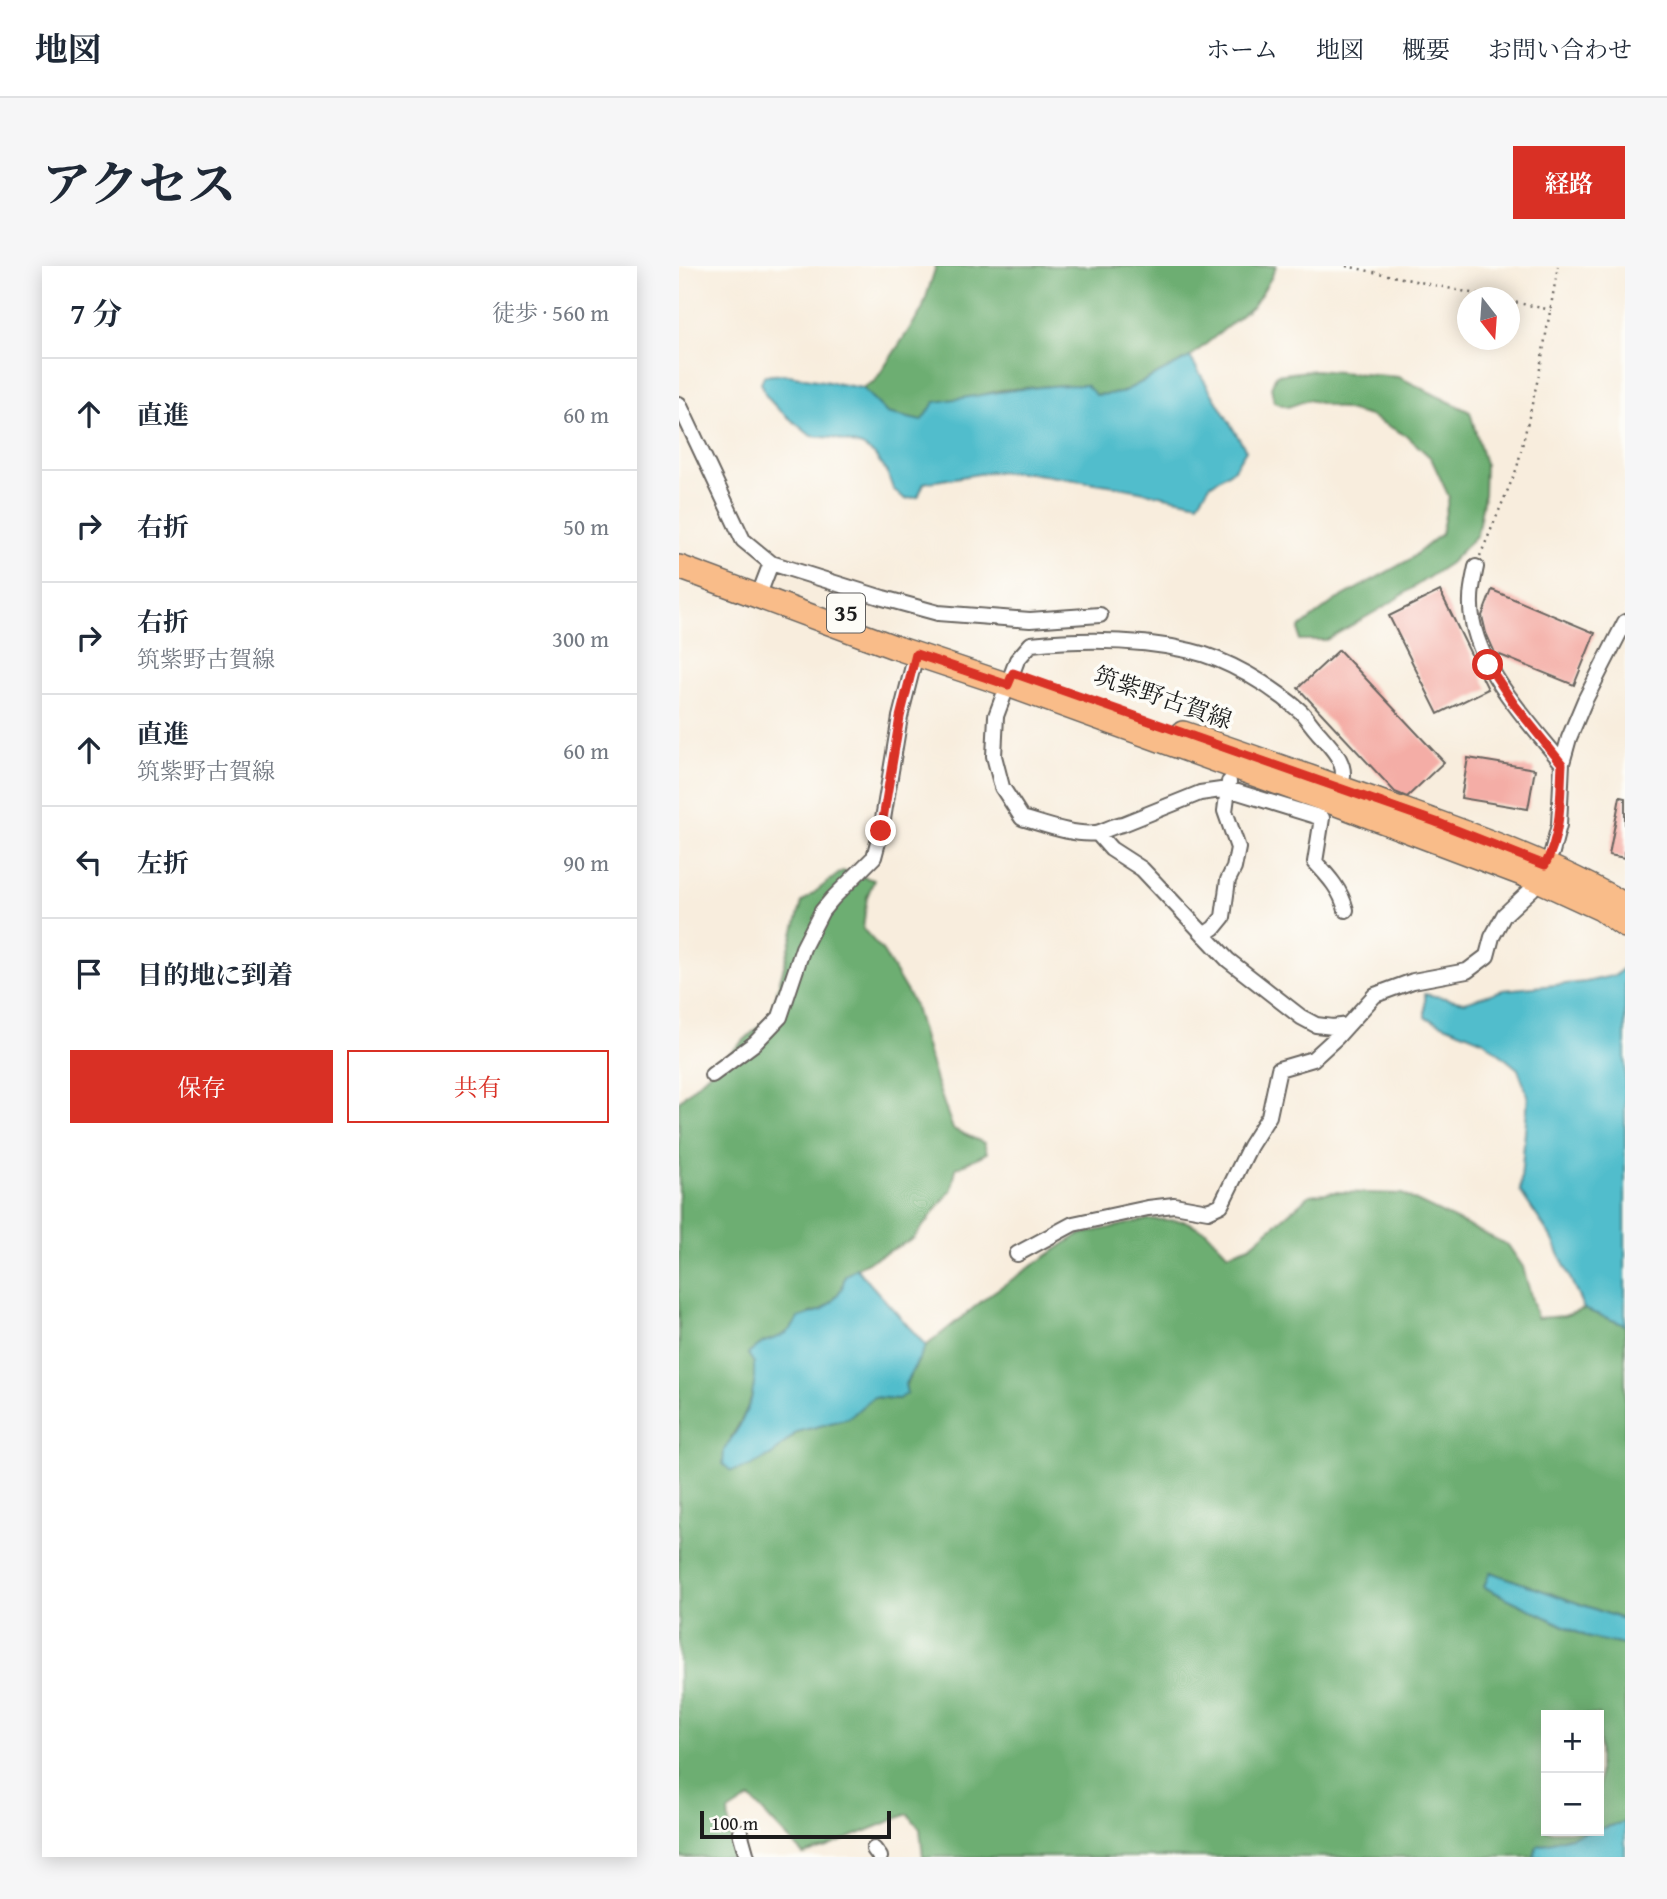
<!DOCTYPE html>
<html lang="ja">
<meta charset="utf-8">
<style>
:root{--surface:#fff;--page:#f6f6f7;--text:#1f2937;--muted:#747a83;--line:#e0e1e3;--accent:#d93025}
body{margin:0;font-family:"Gentium Book Plus","Noto Serif JP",serif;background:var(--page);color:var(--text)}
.controls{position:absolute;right:21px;bottom:21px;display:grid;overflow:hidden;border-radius:0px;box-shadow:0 4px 18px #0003}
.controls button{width:63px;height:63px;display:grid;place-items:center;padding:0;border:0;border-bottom:2px solid var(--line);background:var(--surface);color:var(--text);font:35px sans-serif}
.compass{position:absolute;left:778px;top:21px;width:63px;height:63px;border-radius:50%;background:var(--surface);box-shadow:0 4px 18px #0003;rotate:163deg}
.scale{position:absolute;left:21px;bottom:18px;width:191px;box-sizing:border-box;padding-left:7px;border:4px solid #1c1c1c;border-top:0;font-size:19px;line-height:24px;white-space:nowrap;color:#1c1c1c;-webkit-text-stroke:5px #fdfcf7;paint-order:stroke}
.stop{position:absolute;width:21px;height:21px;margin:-16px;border:5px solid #d93025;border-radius:50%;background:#fff}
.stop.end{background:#d93025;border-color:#fff;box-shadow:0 2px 7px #0008}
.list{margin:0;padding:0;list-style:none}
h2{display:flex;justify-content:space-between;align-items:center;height:91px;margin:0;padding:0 28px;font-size:30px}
h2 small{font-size:23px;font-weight:400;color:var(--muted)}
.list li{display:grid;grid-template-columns:46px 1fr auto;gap:21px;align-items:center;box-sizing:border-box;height:112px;padding:0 28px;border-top:2px solid var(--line)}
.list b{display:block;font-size:26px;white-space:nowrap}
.list p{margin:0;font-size:23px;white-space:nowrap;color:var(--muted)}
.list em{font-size:23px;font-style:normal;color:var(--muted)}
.actions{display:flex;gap:14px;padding:21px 28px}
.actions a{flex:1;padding:16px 0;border:2px solid var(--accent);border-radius:0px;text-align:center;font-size:24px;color:var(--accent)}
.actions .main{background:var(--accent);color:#fff}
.icon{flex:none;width:38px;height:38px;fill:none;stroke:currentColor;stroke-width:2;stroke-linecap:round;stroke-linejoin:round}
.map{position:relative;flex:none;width:946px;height:1591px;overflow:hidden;border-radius:0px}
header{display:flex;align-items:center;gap:42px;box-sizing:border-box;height:98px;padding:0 35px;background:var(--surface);border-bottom:2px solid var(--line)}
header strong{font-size:33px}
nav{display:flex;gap:38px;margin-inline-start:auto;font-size:24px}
.intro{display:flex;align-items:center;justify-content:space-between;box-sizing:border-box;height:168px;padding:0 42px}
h1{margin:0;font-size:49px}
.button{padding:18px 32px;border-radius:0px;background:var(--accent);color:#fff;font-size:24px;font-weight:700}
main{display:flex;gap:42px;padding:0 42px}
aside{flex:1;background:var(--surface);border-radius:0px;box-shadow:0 4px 18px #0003}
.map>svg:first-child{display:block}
.forest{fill:#6dae72;stroke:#446547;stroke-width:2}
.water{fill:#51bdcc;stroke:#366c74;stroke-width:2}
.building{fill:#f4ada6}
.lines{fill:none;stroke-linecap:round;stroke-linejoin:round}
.street-casing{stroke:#696560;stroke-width:18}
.primary-casing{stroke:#696560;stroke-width:26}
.path{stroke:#696560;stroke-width:2.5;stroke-dasharray:2 5;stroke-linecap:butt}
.street{stroke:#fff;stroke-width:14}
.primary{stroke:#f9bc89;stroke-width:23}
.route{stroke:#d93025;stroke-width:9}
.labels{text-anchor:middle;stroke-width:7;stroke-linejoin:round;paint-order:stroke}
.shield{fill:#fdfcf7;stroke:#605f5e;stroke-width:2}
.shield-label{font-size:23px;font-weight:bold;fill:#1c1c1c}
.street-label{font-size:24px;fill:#1c1c1c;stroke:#fdfcf7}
</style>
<header>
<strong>地図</strong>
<nav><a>ホーム</a><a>地図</a><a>概要</a><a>お問い合わせ</a></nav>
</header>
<div class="intro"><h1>アクセス</h1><a class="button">経路</a></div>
<main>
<aside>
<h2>7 分<small>徒歩 · 560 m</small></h2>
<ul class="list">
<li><svg class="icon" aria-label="ahead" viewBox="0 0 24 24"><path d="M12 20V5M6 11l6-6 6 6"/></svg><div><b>直進</b></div><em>60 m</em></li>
<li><svg class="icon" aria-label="right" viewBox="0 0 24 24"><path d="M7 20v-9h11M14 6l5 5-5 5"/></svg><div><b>右折</b></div><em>50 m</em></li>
<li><svg class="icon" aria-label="right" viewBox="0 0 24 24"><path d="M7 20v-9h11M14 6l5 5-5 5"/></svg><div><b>右折</b><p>筑紫野古賀線</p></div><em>300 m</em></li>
<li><svg class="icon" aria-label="ahead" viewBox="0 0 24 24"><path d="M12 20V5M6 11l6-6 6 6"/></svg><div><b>直進</b><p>筑紫野古賀線</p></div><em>60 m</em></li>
<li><svg class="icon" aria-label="left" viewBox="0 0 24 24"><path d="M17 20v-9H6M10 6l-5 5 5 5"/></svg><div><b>左折</b></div><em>90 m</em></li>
<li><svg class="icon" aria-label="arrive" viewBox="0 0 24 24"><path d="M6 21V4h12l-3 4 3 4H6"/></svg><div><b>目的地に到着</b></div></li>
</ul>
<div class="actions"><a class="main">保存</a><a>共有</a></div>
</aside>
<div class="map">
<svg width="946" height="1591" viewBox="0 0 946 1591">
<rect width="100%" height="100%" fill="#fdfcf7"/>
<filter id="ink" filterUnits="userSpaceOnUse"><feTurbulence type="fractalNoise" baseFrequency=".0143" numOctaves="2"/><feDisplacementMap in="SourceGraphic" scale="14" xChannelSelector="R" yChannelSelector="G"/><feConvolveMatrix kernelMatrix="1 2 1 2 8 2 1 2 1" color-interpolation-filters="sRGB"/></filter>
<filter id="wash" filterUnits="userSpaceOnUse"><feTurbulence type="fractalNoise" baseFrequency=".00686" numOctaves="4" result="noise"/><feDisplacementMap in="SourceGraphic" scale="28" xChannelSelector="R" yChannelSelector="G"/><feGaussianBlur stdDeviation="1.57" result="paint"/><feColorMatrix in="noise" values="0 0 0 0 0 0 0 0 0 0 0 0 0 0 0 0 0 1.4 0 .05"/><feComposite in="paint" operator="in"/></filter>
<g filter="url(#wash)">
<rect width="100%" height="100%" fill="#f8eddd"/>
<path class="forest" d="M257,0H597L592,12L575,39L511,91L442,127L417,129L384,119L322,124L299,130L242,155L208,147L183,122L196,115L243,44Z
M636,104L720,111L791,146L806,198L805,230L798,269L771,297L708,339L647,374H620V362L655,335L730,294L762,268L770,231L752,192L728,170L691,150L629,134L609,141L595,136L592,121L597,109Z
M163,605L195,614L188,631L184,663L203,684L235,738L257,815L274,863L305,877L308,887L277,902L273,923L234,973L177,1002L166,1010L163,1022L154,1035L143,1044L131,1047L101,1072L85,1076L69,1088C71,1091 74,1094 75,1097C82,1119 64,1154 52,1171L70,1201L93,1189L118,1166L169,1152L194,1131L219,1133L247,1080L313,1027L399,969L470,953L506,955L527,965L549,988L571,980L631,929L655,926L723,928L829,979L844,1001L858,1052L885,1050L905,1043L946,1059V1354L812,1306L805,1321L910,1372L946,1379V1556L920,1563V1449H867V1565H914L858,1580L855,1591H244L241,1563L229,1548L148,1581L124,1588L71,1532L49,1546L53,1591H0V835L91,750L123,636Z"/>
<path class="water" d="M511,91L567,184L555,203L531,219L519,237L436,220L350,207L312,206L245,217L239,231L226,233L214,223L208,206L195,188L183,180L155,172L132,170L98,142L87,130L82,117L85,110L104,108L183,122L208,147L242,155L256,136C307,129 356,118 407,119L417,129L442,127Z
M946,700V1059L905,1043L874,974L841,925L849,830L839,803L805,775L746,751V728L786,736L824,724L907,716L937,709Z
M177,1002L247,1080L226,1118L228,1128L219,1133L194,1131L170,1152L118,1166L93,1189L70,1201L52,1205L44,1198L45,1184L61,1159L72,1134L75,1118V1097L69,1088C75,1084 81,1077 88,1075C105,1069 110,1069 119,1052L143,1044L154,1035L163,1022L166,1010Z
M811,1306L946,1354V1379L910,1372L805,1321Z
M946,1556V1591H855L858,1580Z"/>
<g id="blocks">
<path class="building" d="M813,324L916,367L895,419L816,387L807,367L803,350Z
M761,325L809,423L759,448L710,350Z
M660,384L765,496L728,531L716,526L619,422Z
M789,492L856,503L849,543L782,532Z
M941,531L946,532V592L930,589Z"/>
</g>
</g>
<g filter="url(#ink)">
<use href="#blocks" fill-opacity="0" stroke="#696560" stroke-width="2"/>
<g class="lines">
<g class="street-casing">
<path id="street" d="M0,138L64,274L92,297L79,331
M92,297L204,332L259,347L351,354L421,349
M797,301C795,311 792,323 792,333C789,393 848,454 883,497
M658,529C660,523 664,515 664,509C665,492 647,476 637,464C631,457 626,449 620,444C591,419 548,393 512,385C461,373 404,373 352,378L338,394L317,450L315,490L323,521L343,552C364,558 396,570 417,567C424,566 435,559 444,558L521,527L549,523L643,552L636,596C650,611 662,624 667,644
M418,567L432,583L463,603L549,694L622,751L637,759L654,761L669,759
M525,669L535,662L544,651L549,614L555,602L559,582L546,545L550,516
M33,809L76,777L101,751L124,682L143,645L154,632L195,591L202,565L221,451L237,388
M338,988L394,958L469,942L495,939L529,945L542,939L571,880L590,850L600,803L634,793L658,771L696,729L734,715L788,705L808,690L813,671L825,649L853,623L873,586L880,559L883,497L890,472L906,434L946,356
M61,1566L68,1591
M195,1583L201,1591"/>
</g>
<g class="primary-casing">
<path id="primary" d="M0,301L215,381L329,419L655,537L859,614L922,643L946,660
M504,467C575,491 645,516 716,541C794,569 874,597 946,639"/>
</g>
<path class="path" d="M667,0L815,32
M830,35L872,44
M801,290L838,202L860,108L879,0"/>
<use href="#street" class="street"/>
<use href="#primary" class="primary"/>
</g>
</g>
<g class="lines" filter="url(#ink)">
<path class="route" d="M202,565L221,451L237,388L329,419L334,407L757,556L866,599C883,567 881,532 883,498L835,438L809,399"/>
</g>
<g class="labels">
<rect class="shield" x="148" y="327.5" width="38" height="39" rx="5"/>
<g class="shield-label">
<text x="167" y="355">35</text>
</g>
<g class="street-label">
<text transform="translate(484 432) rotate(19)" y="8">筑紫野古賀線</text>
</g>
</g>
</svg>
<div class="controls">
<button>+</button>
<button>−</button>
</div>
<svg class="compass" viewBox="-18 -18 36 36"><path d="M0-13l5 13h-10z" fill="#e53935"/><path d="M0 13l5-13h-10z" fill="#747a83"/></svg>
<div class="scale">100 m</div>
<div class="stop" style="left:809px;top:399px"></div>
<div class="stop end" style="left:202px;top:565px"></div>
</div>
</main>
